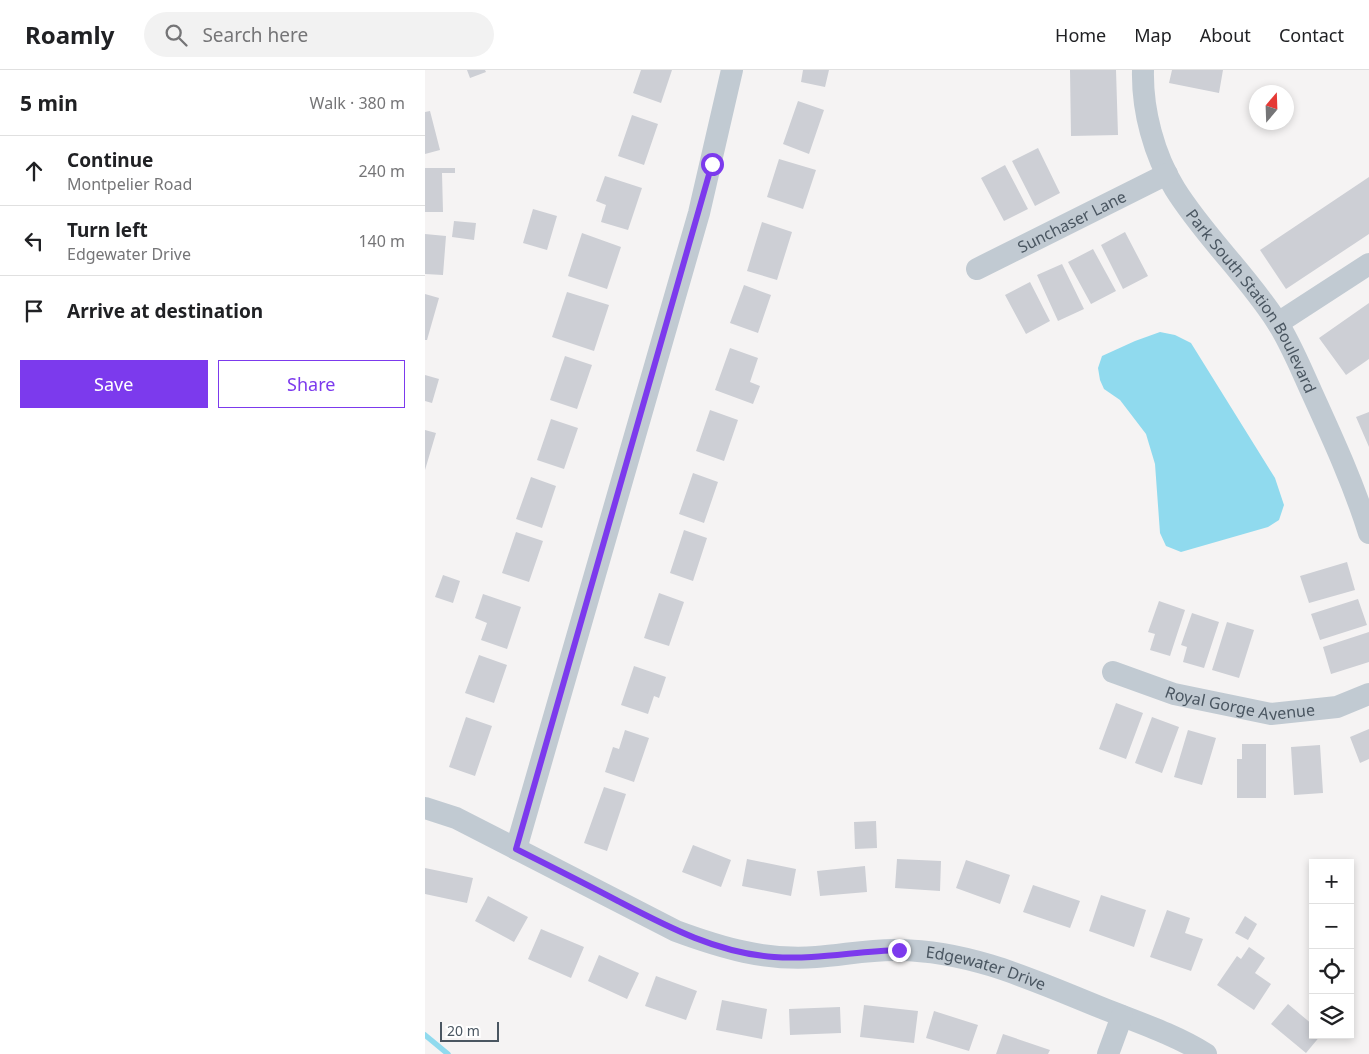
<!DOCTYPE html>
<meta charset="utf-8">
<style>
:root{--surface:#fff;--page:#f2f2f2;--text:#202124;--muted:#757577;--line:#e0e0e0;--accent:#7c3aed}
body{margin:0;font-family:"Noto Sans",sans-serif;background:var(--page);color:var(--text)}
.controls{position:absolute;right:15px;bottom:15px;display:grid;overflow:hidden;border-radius:0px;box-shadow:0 2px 8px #0003}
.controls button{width:45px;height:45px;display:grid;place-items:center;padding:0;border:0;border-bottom:1px solid var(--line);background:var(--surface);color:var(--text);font:25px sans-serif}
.compass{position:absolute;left:824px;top:15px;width:45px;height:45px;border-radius:50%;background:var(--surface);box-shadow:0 2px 8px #0003;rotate:19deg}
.scale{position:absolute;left:15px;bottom:12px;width:59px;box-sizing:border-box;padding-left:5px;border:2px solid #4a5661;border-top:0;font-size:14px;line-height:18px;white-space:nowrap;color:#4a5661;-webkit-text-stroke:4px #fff;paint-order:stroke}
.stop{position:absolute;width:15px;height:15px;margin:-11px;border:4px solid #7c3aed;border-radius:50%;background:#fff}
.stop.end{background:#7c3aed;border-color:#fff;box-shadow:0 1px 5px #0008}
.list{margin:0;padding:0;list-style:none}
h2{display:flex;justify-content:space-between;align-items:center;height:65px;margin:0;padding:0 20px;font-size:21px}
h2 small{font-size:16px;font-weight:400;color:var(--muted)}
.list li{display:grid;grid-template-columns:32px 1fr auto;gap:15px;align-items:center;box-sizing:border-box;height:70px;padding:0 20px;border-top:1px solid var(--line)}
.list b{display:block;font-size:19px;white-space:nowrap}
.list p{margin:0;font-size:16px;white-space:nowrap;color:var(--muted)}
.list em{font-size:16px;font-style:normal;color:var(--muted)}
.actions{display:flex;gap:10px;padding:15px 20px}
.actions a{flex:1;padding:11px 0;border:1px solid var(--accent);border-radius:0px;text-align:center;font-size:18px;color:var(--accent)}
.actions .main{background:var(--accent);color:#fff}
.icon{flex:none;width:28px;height:28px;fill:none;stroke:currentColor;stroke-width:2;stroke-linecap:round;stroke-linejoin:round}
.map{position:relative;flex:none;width:944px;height:984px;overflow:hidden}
header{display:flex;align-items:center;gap:30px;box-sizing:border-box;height:70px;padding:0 25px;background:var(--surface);border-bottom:1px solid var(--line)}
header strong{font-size:24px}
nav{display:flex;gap:28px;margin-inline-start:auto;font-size:18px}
.search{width:350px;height:45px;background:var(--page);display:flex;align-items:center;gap:12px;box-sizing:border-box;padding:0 18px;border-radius:28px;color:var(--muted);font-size:19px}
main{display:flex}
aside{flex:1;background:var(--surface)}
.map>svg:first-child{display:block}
.water{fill:#90daee}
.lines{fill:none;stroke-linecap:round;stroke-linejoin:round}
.stream{stroke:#90daee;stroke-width:5.5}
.building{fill:#cdcfd5}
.minor{stroke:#c1cad2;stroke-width:22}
.route{stroke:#7c3aed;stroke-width:6}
.labels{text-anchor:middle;stroke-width:4;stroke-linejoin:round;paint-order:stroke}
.street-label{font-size:16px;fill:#4a5661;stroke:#fff}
</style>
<header>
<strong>Roamly</strong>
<div class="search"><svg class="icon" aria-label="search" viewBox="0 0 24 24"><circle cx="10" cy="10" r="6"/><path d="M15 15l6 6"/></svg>Search here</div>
<nav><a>Home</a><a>Map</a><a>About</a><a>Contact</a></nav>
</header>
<main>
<aside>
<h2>5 min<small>Walk · 380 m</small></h2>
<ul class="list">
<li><svg class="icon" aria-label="ahead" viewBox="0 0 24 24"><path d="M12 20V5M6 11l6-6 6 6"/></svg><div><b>Continue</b><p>Montpelier Road</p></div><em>240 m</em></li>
<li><svg class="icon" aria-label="left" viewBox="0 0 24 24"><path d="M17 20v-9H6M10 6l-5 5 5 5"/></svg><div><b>Turn left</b><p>Edgewater Drive</p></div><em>140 m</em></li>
<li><svg class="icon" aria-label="arrive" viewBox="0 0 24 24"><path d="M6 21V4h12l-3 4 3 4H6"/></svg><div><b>Arrive at destination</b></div></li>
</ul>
<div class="actions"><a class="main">Save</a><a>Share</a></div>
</aside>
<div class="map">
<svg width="944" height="984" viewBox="0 0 944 984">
<rect width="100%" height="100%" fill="#f5f3f3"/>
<path class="water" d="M735,262L750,265L766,273L850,408L859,435L854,450L843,457L756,482L741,476L735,463L730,394L721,364L695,330L679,319L675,310L673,298L677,286L710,271Z"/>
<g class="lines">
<path class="stream" d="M0,965L23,984"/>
</g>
<path class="building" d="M42,0H60L61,2L45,8Z
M216,0H247L236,33L208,23Z
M378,0H404L400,17L376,12Z
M645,0H691L693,65L646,66Z
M747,0H798L794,23L744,13Z
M373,31L399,40L384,84L358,74Z
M5,41L15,80L0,84V42Z
M207,45L233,54L219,95L193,86Z
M613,78L635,123L610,136L587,91Z
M354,89L391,100L378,139L342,127Z
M580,95L603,139L579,151L556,108Z
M0,98H30V103H17L18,142H0Z
M180,106L217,118L203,160L176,152L181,135L171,131Z
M944,107V164L861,219L835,180Z
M108,139L132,146L122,180L98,173Z
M29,151L51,153L49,170L27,167Z
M337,152L367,162L352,210L322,201Z
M700,162L723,206L698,219L676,175Z
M157,163L196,177L182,219L143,206Z
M0,164L21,166L18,205L0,204Z
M668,179L691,221L666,234L643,192Z
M637,194L659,239L633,251L612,205Z
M605,212L625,251L601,264L580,225Z
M319,215L346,225L333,263L305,253Z
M142,222L184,235L169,281L127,267Z
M0,224L14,228L2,270H0Z
M944,233V289L921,305L894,268Z
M305,278L333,288L325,312L335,316L328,334L290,320Z
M140,286L167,295L152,339L125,330Z
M0,305L14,309L7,333L0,331Z
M285,340L313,350L299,391L271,381Z
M944,342V377L931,347Z
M126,349L153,358L139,399L112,390Z
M0,360L11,363L0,400Z
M268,403L293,412L279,453L254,444Z
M106,407L131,416L117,458L91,449Z
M259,460L282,468L268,511L245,503Z
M91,462L118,471L104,512L77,503Z
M922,492L930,520L884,533L875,506Z
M18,505L35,511L28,533L10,527Z
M234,523L259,532L244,576L219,568Z
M58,524L96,537L82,579L56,570L62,553L50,548Z
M933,529L942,555L895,570L886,544Z
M734,531L760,540L745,586L725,580L730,564L723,562Z
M767,543L794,552L779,598L758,592L762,577L756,575Z
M802,552L829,560L814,608L787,600Z
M944,562V592L906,604L898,577Z
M54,585L82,595L69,633L40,623Z
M209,596L241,607L234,628L229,626L223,644L196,635Z
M691,633L718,643L701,689L674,679Z
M41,647L67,656L50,706L24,697Z
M727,647L754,657L737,703L710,693Z
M944,659V689L935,693L925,667Z
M200,660L224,668L209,712L180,702L188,677L194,679Z
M763,660L791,668L777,715L749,707Z
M817,674H841V728H812V689H817Z
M895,675L898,723L869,725L866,677Z
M179,717L201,724L182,781L159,773Z
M451,751L452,778L430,779L429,752Z
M268,775L306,790L296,817L257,802Z
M322,789L371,799L366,826L317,816Z
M472,789L516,791L515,821L470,818Z
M541,790L585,805L575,834L531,818Z
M440,796L442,822L395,826L392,801Z
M0,798L48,808L42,833L0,824Z
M608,815L655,831L645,858L598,842Z
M676,825L721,840L709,877L664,861Z
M63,826L103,847L89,872L50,851Z
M742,840L765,848L760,863L778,869L766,901L725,887Z
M820,846L832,854L823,870L810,863Z
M116,859L159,877L146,908L103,889Z
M824,877L840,888L830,903L846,914L829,940L792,915L812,886L816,889Z
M174,885L214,903L202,929L163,911Z
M231,906L272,921L261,950L220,936Z
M297,930L342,939L337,969L291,960Z
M863,934L888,955V965H896L881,983L846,954Z
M439,935L493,941L489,973L435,967Z
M415,937L416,963L365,965L364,939Z
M509,941L553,955L544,981L501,968Z
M578,964L625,980L623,984H571Z"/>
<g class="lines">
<g class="minor">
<path id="s1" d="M718,0C717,40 729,85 750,119C780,167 822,205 852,252C866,274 876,299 887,323C908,369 929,415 944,463"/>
<path id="s2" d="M552,199L742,104"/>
<path d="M853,253L944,194"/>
<path id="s3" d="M688,602L749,624L846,644L912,637L944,624"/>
<path id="s4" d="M0,738L31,748L251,861C297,878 341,891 391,887C419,885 446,879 474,880C547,881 610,911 677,938C712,952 749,964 781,984"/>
<path d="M91,779L274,143L307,0"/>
<path d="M683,984L697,946"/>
</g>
</g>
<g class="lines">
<path class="route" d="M287,94L91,779C125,796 159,813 193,831C243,857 292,883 349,887C391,890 432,881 474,880"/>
</g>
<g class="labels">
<g class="street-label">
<text dy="6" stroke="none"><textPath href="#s2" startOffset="106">Sunchaser Lane</textPath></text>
<text dy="6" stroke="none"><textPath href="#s1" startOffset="261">Park South Station Boulevard</textPath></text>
<text dy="6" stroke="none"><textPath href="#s3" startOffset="132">Royal Gorge Avenue</textPath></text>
<text dy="6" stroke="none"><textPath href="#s4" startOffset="596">Edgewater Drive</textPath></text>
</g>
</g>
</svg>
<div class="controls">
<button>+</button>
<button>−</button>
<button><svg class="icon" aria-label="locate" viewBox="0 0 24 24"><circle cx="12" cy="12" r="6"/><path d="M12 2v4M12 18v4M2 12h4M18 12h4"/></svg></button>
<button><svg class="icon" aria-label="layers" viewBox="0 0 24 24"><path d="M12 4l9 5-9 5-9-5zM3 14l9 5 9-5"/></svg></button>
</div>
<svg class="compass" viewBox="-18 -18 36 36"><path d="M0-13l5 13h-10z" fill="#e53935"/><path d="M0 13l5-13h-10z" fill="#757577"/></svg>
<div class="scale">20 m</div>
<div class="stop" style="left:287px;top:94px"></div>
<div class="stop end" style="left:474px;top:880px"></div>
</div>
</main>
